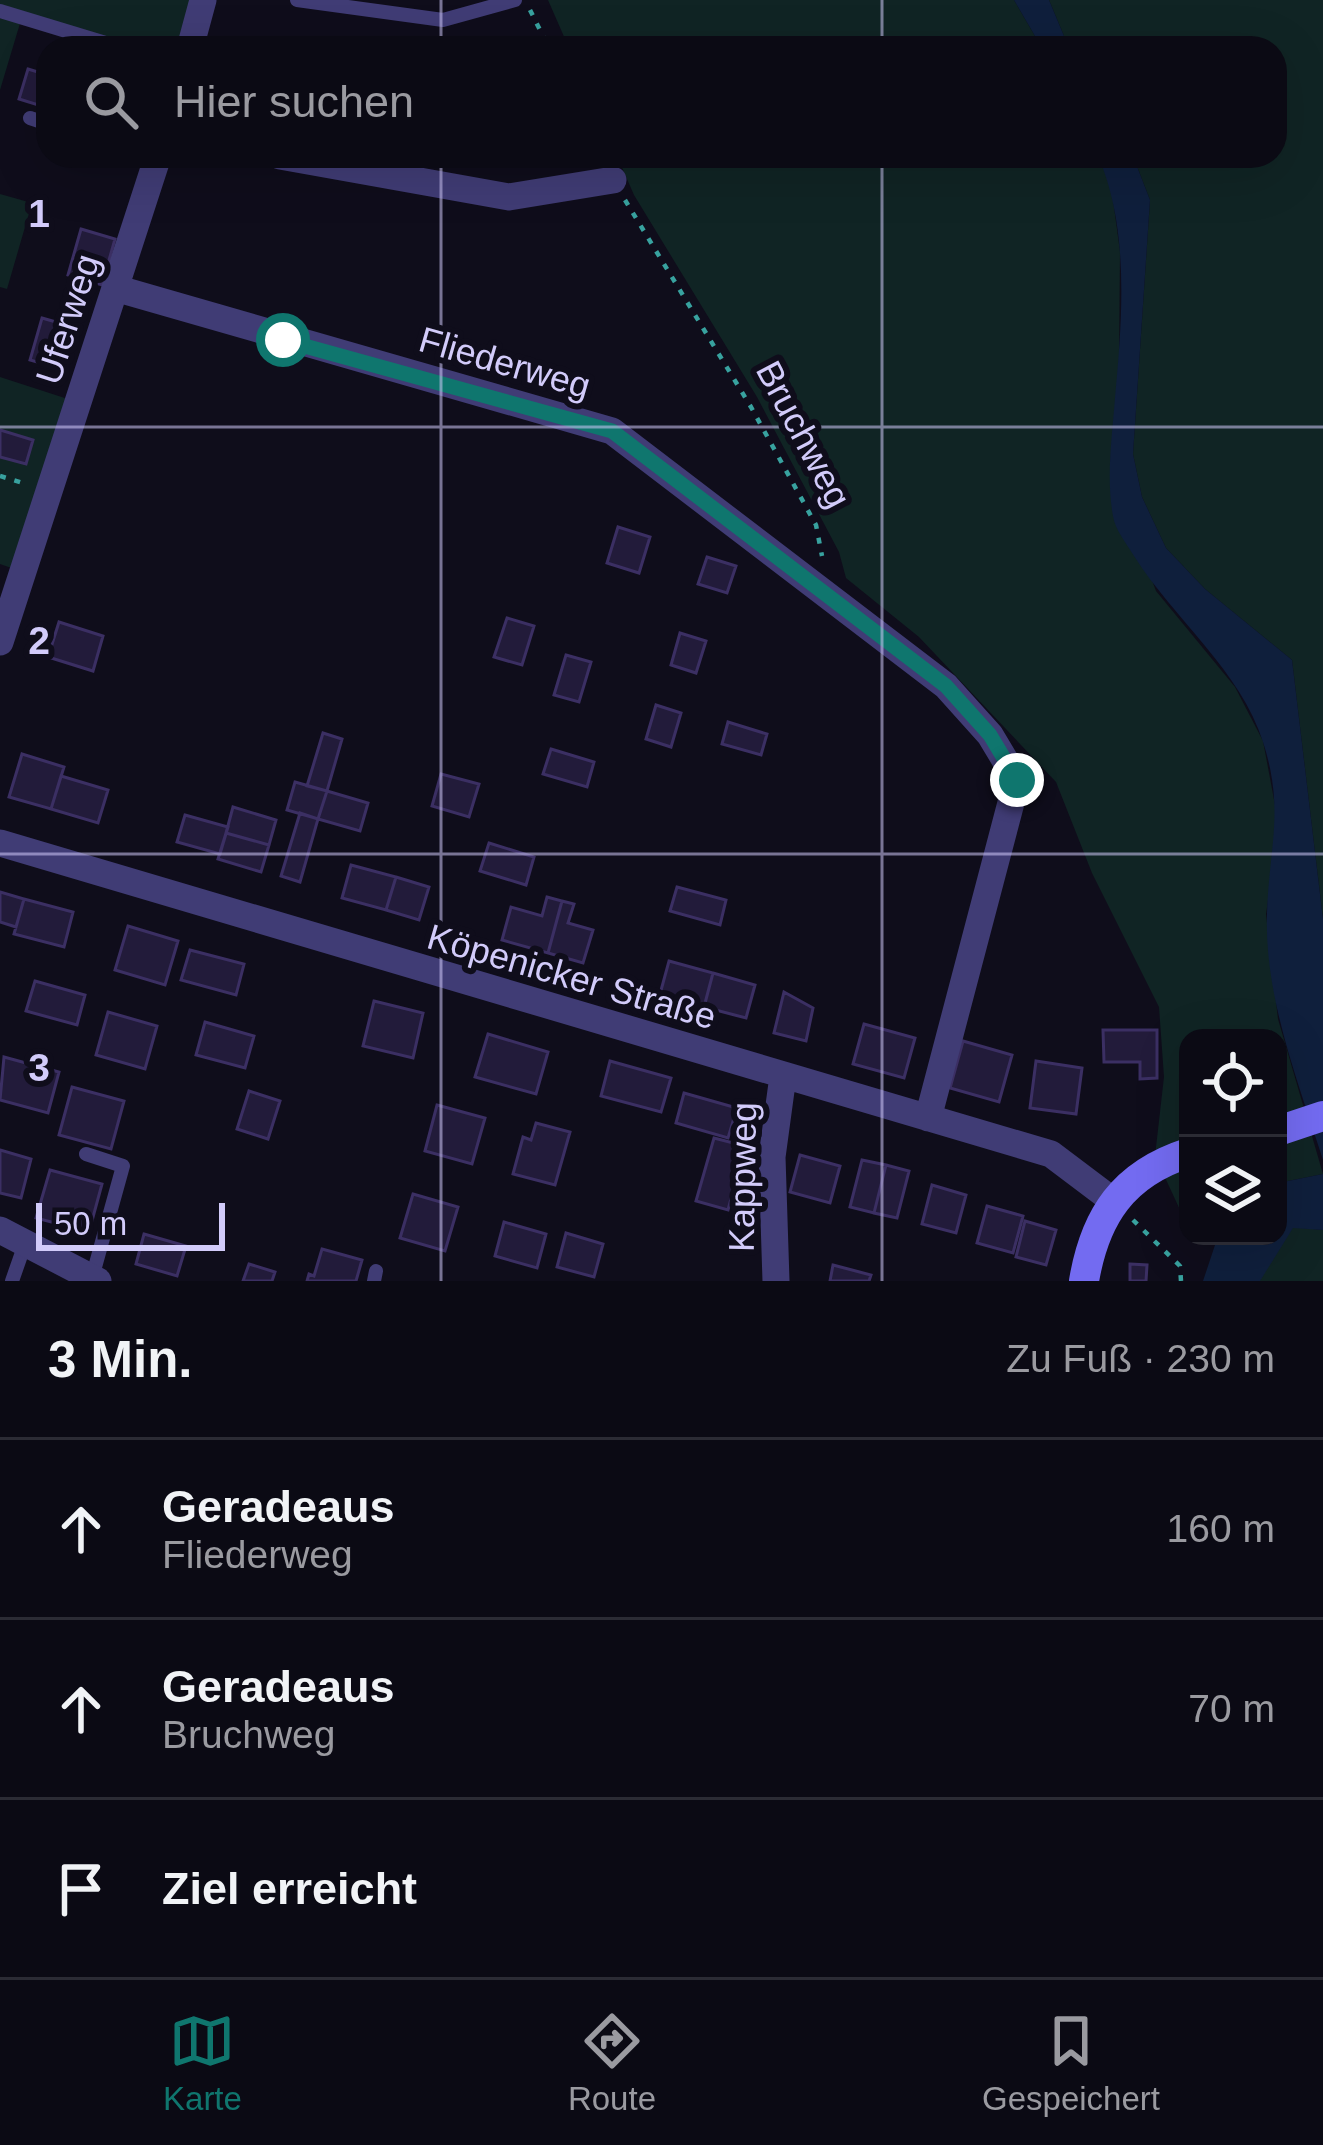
<!DOCTYPE html>
<html lang="de">
<meta charset="utf-8">
<style>
:root{--surface:#0b0a14;--page:#191822;--text:#f1f3f6;--muted:#9a9aa0;--line:#2b2b34;--accent:#0f766e}
body{margin:0;font-family:Helvetica,sans-serif;background:var(--page);color:var(--text)}
.controls{position:absolute;right:36px;bottom:36px;display:grid;overflow:hidden;border-radius:24px;box-shadow:0 12px 48px #0002}
.controls button{width:108px;height:108px;display:grid;place-items:center;padding:0;border:0;border-bottom:3px solid var(--line);background:var(--surface);color:var(--text);font:60px sans-serif}
.scale{position:absolute;left:36px;bottom:30px;width:189px;box-sizing:border-box;padding-left:12px;border:6px solid #d2cbfa;border-top:0;font-size:33px;line-height:42px;white-space:nowrap;color:#d2cbfa;-webkit-text-stroke:9px #0f0d1b;paint-order:stroke}
.stop{position:absolute;width:36px;height:36px;margin:-27px;border:9px solid #0f766e;border-radius:50%;background:#fff}
.stop.end{background:#0f766e;border-color:#fff;box-shadow:0 3px 12px #0008}
.list{margin:0;padding:0;list-style:none}
h2{display:flex;justify-content:space-between;align-items:center;height:156px;margin:0;padding:0 48px;font-size:51px}
h2 small{font-size:39px;font-weight:400;color:var(--muted)}
.list li{display:grid;grid-template-columns:78px 1fr auto;gap:36px;align-items:center;box-sizing:border-box;height:180px;padding:0 48px;border-top:3px solid var(--line)}
.list b{display:block;font-size:45px;white-space:nowrap}
.list p{margin:0;font-size:39px;white-space:nowrap;color:var(--muted)}
.list em{font-size:39px;font-style:normal;color:var(--muted)}
.icon{flex:none;width:66px;height:66px;fill:none;stroke:currentColor;stroke-width:2;stroke-linecap:round;stroke-linejoin:round}
.map{position:relative;flex:none;width:1323px;height:1281px;overflow:hidden}
.search{position:absolute;background:var(--surface);box-shadow:0 12px 48px #0002;left:36px;right:36px;top:36px;height:132px;display:flex;align-items:center;gap:30px;box-sizing:border-box;padding:0 42px;border-radius:36px;color:var(--muted);font-size:45px}
.sheet{height:696px;background:var(--surface)}
nav{display:flex;justify-content:space-around;align-items:center;box-sizing:border-box;height:168px;border-top:3px solid var(--line);background:var(--surface);font-size:33px;color:var(--muted)}
nav a{display:grid;justify-items:center;gap:6px}
nav .on{color:var(--accent)}
.map>svg:first-child{display:block}
.green{fill:#102424}
.water{fill:#0f1f3c}
.building{fill:#221b3a;stroke:#3b2f63;stroke-width:3}
.lines{fill:none;stroke-linecap:round;stroke-linejoin:round}
.path{stroke:#38a29f;stroke-width:4.5;stroke-dasharray:6 9;stroke-linecap:butt}
.lane{stroke:#403c75;stroke-width:14}
.street{stroke:#403c75;stroke-width:27}
.secondary{stroke:#736bf1;stroke-width:30}
.route{stroke:#0f766e;stroke-width:15}
.grid{fill:none;stroke:#d2cbfa;stroke-width:3;stroke-opacity:0.55}
.labels{text-anchor:middle;stroke-width:12;stroke-linejoin:round;paint-order:stroke}
.street-label{font-size:36px;fill:#d2cbfa;stroke:#0f0d1b}
.grid-label{font-size:39px;text-anchor:middle;font-weight:bold;fill:#d2cbfa;stroke:#0f0d1b;stroke-width:12;stroke-linejoin:round;paint-order:stroke}
</style>
<div class="map">
<svg width="1323" height="1281" viewBox="0 0 1323 1281">
<rect width="100%" height="100%" fill="#0f0d1b"/>
<path class="green" d="M0,0H196L182,48H121L21,20L0,90Z
M548,0H1014L1042,48H569Z
M1049,0H1323V919L1292,660L1205,589L1166,548L1142,497L1133,454L1150,200L1133,156H1275V48H1069Z
M617,156H1098L1111,184L1120,252L1119,361L1110,466L1156,591L1235,687L1263,741L1279,826L1266,914L1278,1019L1323,1174L1278,1183V1038H1188V1227L1155,1156L1164,1077L1159,1007L1092,873L1056,782L919,637L846,578L839,552L757,397L634,195Z
M0,194L32,203L7,289L0,287Z
M0,377L74,401L20,571L0,564Z
M1293,1227L1323,1230V1281H1259Z"/>
<path class="water" d="M1014,0H1049L1069,48H1042Z
M1098,156H1133L1150,200L1133,454L1142,497L1166,548L1205,589L1292,660L1323,919V1160C1298,1081 1264,997 1267,913C1269,847 1285,810 1263,742C1241,671 1173,618 1134,556C1127,544 1115,530 1113,516C1106,478 1112,437 1115,398C1122,321 1130,229 1098,156Z
M1323,1174V1230L1293,1228L1260,1281H1203L1218,1236H1278V1183Z"/>
<path class="building" d="M28,69L48,75V108L19,99Z
M81,229L115,239L102,285L68,275Z
M42,318L77,328L65,370L30,360Z
M0,430L33,440L26,464L0,457Z
M618,527L650,537L639,573L607,563Z
M707,557L736,566L727,593L698,584Z
M507,618L534,626L522,665L494,657Z
M59,622L103,636L93,671L48,657Z
M680,633L706,641L696,673L671,665Z
M566,655L591,662L579,702L554,695Z
M656,705L681,713L671,747L646,739Z
M728,722L767,734L761,755L722,744Z
M323,733L342,739L327,791L307,786Z
M551,749L594,762L587,787L543,774Z
M22,754L64,767L51,809L9,797Z
M441,774L479,784L469,817L432,806Z
M61,776L108,790L98,823L51,809Z
M295,782L327,791L318,819L287,810Z
M327,791L368,803L360,831L318,819Z
M233,807L276,820L269,845L226,833Z
M300,813L318,819L300,882L281,876Z
M185,815L228,827L220,854L177,842Z
M226,833L269,845L261,872L218,859Z
M489,843L534,857L526,885L480,871Z
M351,865L396,877L386,910L342,898Z
M396,877L429,887L419,920L386,910Z
M677,887L726,900L720,925L670,911Z
M0,892L24,899L16,927L0,922Z
M547,897L562,901L548,953L502,940L511,907L542,916Z
M24,899L73,912L64,947L14,934Z
M562,901L574,904L568,923L593,930L583,963L548,953Z
M128,926L178,941L165,985L115,970Z
M190,950L244,964L236,995L181,980Z
M669,961L713,973L704,1007L660,994Z
M713,973L755,985L746,1018L704,1007Z
M35,981L85,995L77,1025L26,1011Z
M784,992L813,1008L806,1041L774,1033Z
M374,1001L423,1013L413,1058L363,1046Z
M108,1012L157,1026L145,1069L96,1055Z
M205,1022L254,1036L245,1068L196,1055Z
M864,1024L915,1038L904,1078L853,1064Z
M1103,1030H1157V1078L1140,1079V1062H1104Z
M488,1034L548,1052L536,1094L475,1077Z
M963,1041L1012,1055L999,1102L950,1088Z
M4,1057L59,1072L48,1113L0,1100Z
M610,1061L671,1078L661,1112L601,1096Z
M1036,1061L1082,1068L1076,1114L1030,1108Z
M72,1087L124,1101L111,1149L59,1135Z
M249,1091L280,1101L268,1139L237,1129Z
M684,1093L737,1108L728,1138L676,1123Z
M437,1105L485,1118L472,1164L425,1151Z
M536,1123L570,1132L555,1185L513,1174L523,1137L531,1140Z
M714,1138L745,1146L728,1210L696,1201Z
M0,1150L31,1159L21,1198L0,1193Z
M800,1155L840,1166L830,1203L790,1192Z
M862,1160L886,1165L874,1213L850,1207Z
M886,1165L909,1171L897,1218L874,1213Z
M50,1170L102,1184L89,1232L36,1218Z
M932,1185L966,1195L956,1233L922,1224Z
M413,1194L458,1207L445,1251L400,1238Z
M987,1206L1023,1216L1013,1253L977,1243Z
M1025,1221L1056,1230L1046,1265L1016,1257Z
M504,1222L546,1234L537,1268L495,1256Z
M566,1233L603,1244L594,1277L557,1267Z
M144,1234L186,1246L177,1276L136,1264Z
M322,1249L362,1260L356,1281H307L309,1274L314,1276Z
M249,1264L275,1272L272,1281H243Z
M1130,1264L1147,1265L1146,1281H1130Z
M833,1265L871,1275L869,1281H830Z"/>
<g class="lines">
<path class="path" d="M530,10L549,48
M625,200L751,407L816,525L822,556
M0,476L26,484
M1133,1220L1180,1266L1181,1281"/>
<path class="lane" d="M297,0L443,20L515,0
M0,11L122,48
M30,118L48,124
M86,1154L123,1166L92,1278
M12,1281L26,1241
M374,1281L376,1271"/>
<path class="street" d="M190,48L203,0
M280,156L509,197L613,180
M115,288L612,431L946,686L990,735L1017,780L928,1118
M0,642L158,156
M0,843L1051,1154L1112,1200
M0,1230L98,1281
M776,1281L772,1157L783,1076"/>
<path class="secondary" d="M1278,1131L1323,1116
M1084,1281C1095,1216 1123,1174 1188,1153"/>
</g>
<g class="lines">
<path class="route" d="M283,340L612,431L946,686L990,735L1017,780"/>
</g>
<path class="grid" d="M441,0V48M882,0V48M441,156V1281M882,156V1281M0,427H1323M0,854H1323"/>
<g class="labels">
<g class="street-label">
<text transform="translate(67 319) rotate(-72)" y="13">Uferweg</text>
<text transform="translate(505 362) rotate(16)" y="13">Fliederweg</text>
<text transform="translate(804 434) rotate(62)" y="13">Bruchweg</text>
<text transform="translate(572 976) rotate(16)" y="13">Köpenicker Straße</text>
<text transform="translate(742 1177) rotate(-89)" y="13">Kappweg</text>
</g>
</g>
<g class="grid-label">
<text x="39" y="227">1</text>
<text x="39" y="654">2</text>
<text x="39" y="1081">3</text>
</g>
</svg>
<div class="controls">
<button><svg class="icon" aria-label="locate" viewBox="0 0 24 24"><circle cx="12" cy="12" r="6"/><path d="M12 2v4M12 18v4M2 12h4M18 12h4"/></svg></button>
<button><svg class="icon" aria-label="layers" viewBox="0 0 24 24"><path d="M12 4l9 5-9 5-9-5zM3 14l9 5 9-5"/></svg></button>
</div>
<div class="scale">50 m</div>
<div class="stop" style="left:283px;top:340px"></div>
<div class="stop end" style="left:1017px;top:780px"></div>
<div class="search"><svg class="icon" aria-label="search" viewBox="0 0 24 24"><circle cx="10" cy="10" r="6"/><path d="M15 15l6 6"/></svg>Hier suchen</div>
</div>
<section class="sheet">
<h2>3 Min.<small>Zu Fuß · 230 m</small></h2>
<ul class="list">
<li><svg class="icon" aria-label="ahead" viewBox="0 0 24 24"><path d="M12 20V5M6 11l6-6 6 6"/></svg><div><b>Geradeaus</b><p>Fliederweg</p></div><em>160 m</em></li>
<li><svg class="icon" aria-label="ahead" viewBox="0 0 24 24"><path d="M12 20V5M6 11l6-6 6 6"/></svg><div><b>Geradeaus</b><p>Bruchweg</p></div><em>70 m</em></li>
<li><svg class="icon" aria-label="arrive" viewBox="0 0 24 24"><path d="M6 21V4h12l-3 4 3 4H6"/></svg><div><b>Ziel erreicht</b></div></li>
</ul>
</section>
<nav>
<a class="on"><svg class="icon" aria-label="map" viewBox="0 0 24 24"><path d="M3 6l6-2 6 2 6-2v14l-6 2-6-2-6 2zM9 4v14M15 6v14"/></svg>Karte</a>
<a><svg class="icon" aria-label="directions" viewBox="0 0 24 24"><path d="M12 3l9 9-9 9-9-9zM9 14v-3h6M13 9l2 2-2 2"/></svg>Route</a>
<a><svg class="icon" aria-label="saved" viewBox="0 0 24 24"><path d="M7 4h10v16l-5-4-5 4z"/></svg>Gespeichert</a>
</nav>
